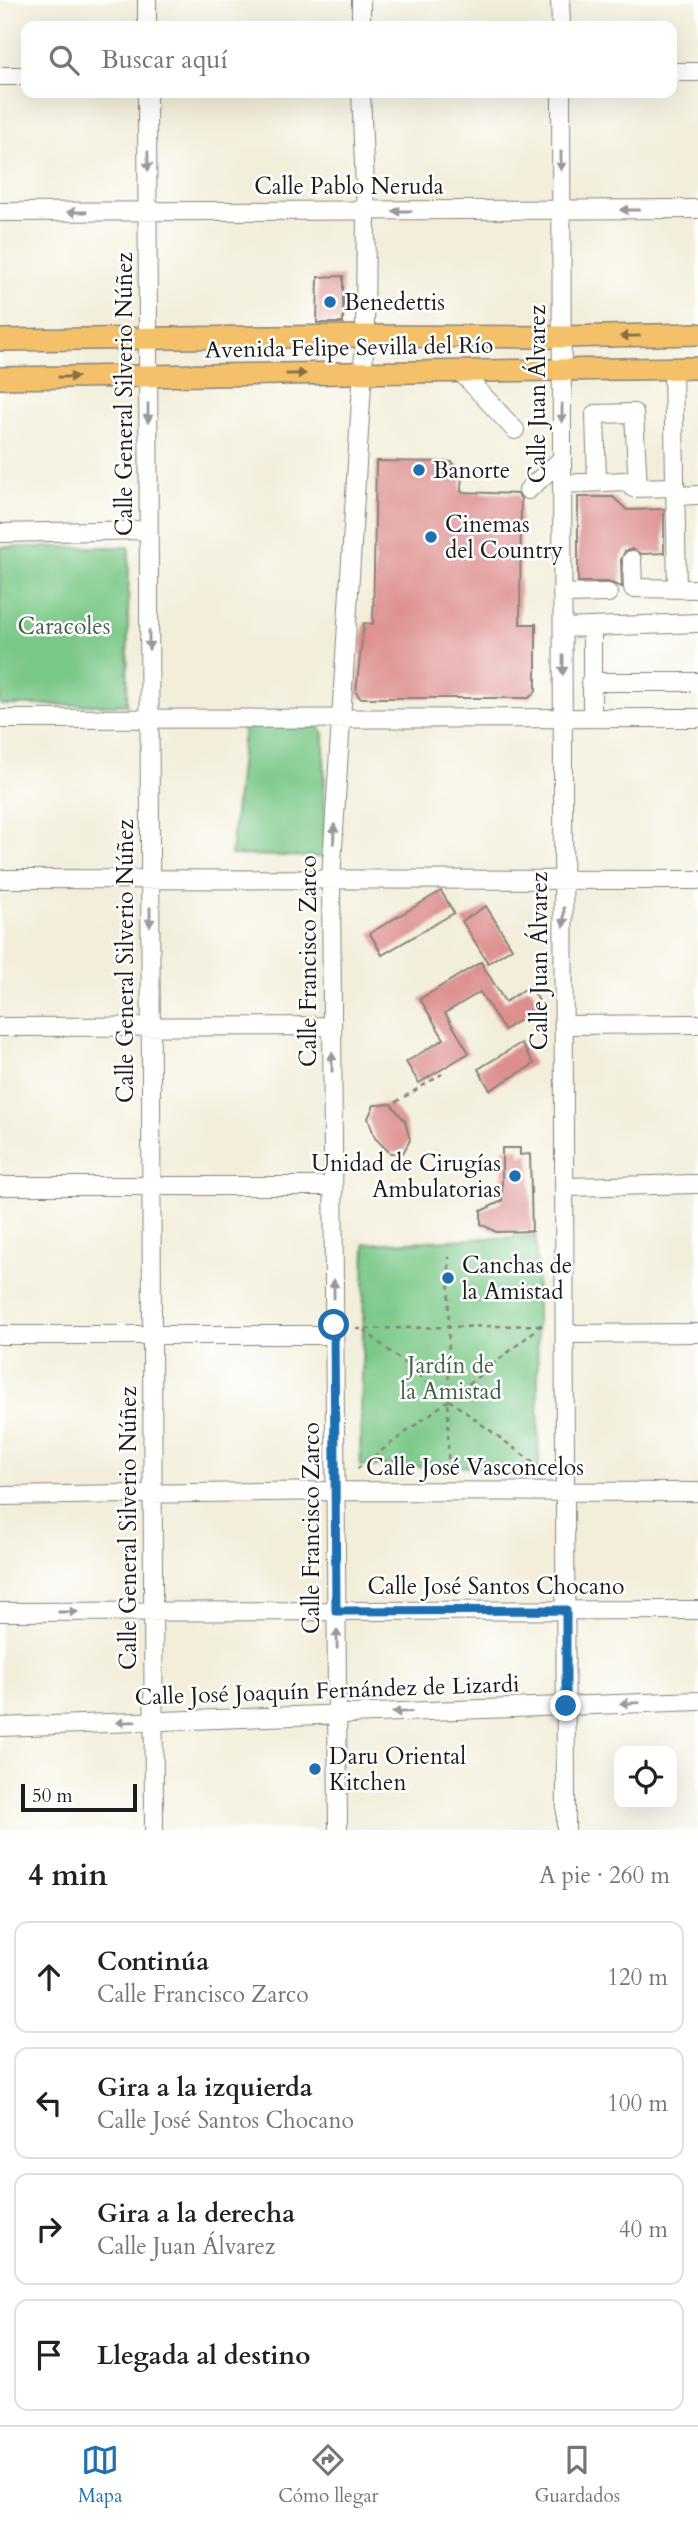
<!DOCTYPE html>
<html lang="es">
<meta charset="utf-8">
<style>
:root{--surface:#fff;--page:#f6f6f6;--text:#202124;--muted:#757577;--line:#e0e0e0;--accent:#1f6fb2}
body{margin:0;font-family:Cardo,serif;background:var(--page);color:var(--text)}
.controls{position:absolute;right:21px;bottom:21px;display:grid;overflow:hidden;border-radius:14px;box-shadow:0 7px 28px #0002}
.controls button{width:63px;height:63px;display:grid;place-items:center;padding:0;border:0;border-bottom:2px solid var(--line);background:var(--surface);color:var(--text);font:35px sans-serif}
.scale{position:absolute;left:21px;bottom:18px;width:116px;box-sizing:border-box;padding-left:7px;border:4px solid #1c1c1c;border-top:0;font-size:19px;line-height:24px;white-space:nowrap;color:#1c1c1c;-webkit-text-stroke:5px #fff;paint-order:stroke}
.stop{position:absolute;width:21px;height:21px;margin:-16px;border:5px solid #1f6fb2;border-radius:50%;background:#fff}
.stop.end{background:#1f6fb2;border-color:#fff;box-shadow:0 2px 7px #0008}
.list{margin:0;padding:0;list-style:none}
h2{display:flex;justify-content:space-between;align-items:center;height:91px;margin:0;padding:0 28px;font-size:30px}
h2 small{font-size:23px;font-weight:400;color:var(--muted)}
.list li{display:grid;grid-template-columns:46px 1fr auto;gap:21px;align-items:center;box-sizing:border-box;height:112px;margin:0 14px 14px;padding:0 14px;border:2px solid var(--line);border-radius:14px}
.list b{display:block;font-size:26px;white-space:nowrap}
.list p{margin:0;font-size:23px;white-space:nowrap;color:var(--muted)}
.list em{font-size:23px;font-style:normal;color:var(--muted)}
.icon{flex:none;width:38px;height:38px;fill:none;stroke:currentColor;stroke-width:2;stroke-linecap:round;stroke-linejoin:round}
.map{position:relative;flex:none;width:698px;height:1830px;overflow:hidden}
.search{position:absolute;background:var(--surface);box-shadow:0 7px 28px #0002;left:21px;right:21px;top:21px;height:77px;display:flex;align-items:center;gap:18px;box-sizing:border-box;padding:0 24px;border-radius:14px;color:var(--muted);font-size:26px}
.sheet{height:595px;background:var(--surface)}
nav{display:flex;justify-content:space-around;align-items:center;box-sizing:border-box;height:98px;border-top:2px solid var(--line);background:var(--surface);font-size:19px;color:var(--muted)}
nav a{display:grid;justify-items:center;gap:4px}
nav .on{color:var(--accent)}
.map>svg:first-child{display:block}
.green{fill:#7ac887;stroke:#4b7252;stroke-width:2}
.building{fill:#dd8e8d}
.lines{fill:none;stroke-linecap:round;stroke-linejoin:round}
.minor-casing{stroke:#88857b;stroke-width:20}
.major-casing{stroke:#88857b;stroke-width:24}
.path{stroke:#88857b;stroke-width:2.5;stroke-dasharray:5 5;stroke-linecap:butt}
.minor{stroke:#fff;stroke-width:18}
.major{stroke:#f4c16b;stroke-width:21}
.oneway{fill:#999}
.oneway2{fill:#886e44}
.route{stroke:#1f6fb2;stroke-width:9}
.poi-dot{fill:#1f6fb2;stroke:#fff;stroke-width:2.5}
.labels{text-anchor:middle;stroke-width:5;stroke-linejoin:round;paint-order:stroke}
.street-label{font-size:23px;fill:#1c1c1c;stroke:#fff}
.poi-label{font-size:23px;fill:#1c1c1c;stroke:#fff;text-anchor:start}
.park-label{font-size:23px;fill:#426147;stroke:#fff}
</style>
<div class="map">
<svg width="698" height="1830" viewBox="0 0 698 1830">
<rect width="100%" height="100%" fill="#fff"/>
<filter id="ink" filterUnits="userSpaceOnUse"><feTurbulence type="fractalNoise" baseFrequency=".0143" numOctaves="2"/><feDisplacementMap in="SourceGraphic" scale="14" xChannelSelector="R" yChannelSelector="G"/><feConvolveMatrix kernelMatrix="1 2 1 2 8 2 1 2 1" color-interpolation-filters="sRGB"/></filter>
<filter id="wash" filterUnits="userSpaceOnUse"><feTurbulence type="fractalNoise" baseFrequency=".00686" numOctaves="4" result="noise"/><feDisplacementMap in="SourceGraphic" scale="28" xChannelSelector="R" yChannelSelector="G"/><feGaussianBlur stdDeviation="1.57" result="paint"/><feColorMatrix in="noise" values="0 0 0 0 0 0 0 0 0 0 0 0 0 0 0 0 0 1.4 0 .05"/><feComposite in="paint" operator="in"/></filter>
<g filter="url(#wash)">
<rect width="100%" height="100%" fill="#f3eeda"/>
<path class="green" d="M0,547H129L127,705H0Z
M244,724L318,726L324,733L325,857L231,855Z
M536,1236L539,1467L360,1466L365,1244Z"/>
<g id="blocks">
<path class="building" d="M343,276V323H317L318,277Z
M376,461L452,462L462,472L461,492L518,494L521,499L520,624H536V691L529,698H360L356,692L364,623L373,624Z
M578,497H613L627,510L664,509V553L641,554L632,549L625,551L621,560L622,587L608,582H578Z
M441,891L454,913L382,955L370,933Z
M486,906L512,948L488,963L462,921Z
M481,962L505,1002L530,986L542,1006L504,1030L480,992L445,1013L469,1053L419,1083L406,1062L444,1039L420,999Z
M521,1043L534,1064L490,1090L478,1069Z
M391,1104L405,1121L410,1140L403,1153H390L375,1138L368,1118L374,1105Z
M502,1148H520V1155L530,1154L532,1231L496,1232L481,1224V1211L502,1201Z"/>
</g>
</g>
<g filter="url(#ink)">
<use href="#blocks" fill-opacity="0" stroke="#88857b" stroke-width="2"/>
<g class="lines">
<g class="minor-casing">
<path id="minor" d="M147,0V26
M560,0L561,26
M361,26V0
M672,72H698
M0,76H26
M147,93L154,1830
M561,93L566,1830
M0,212L698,209
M673,368L677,589
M461,372L515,430
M597,482L595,414L634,413L638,488
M562,484L625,481L633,488L675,487
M528,490L562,459
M676,496L698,495
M0,533L148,530
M632,560L633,588L698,589
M562,594L608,593
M592,627V718
M563,628L698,623
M590,682H698
M0,719L698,718
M0,879L698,880
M564,1025L698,1024
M0,1027L332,1026
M0,1186H333
M565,1187L698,1184
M565,1334L698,1333
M0,1335H334
M0,1496L336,1491L698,1492
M0,1612L698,1610
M0,1727L698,1701
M338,1830L331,879L365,336L366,211L361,93"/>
</g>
<g class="major-casing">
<path id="major" d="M0,340L365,336L562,337L698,334
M0,378L698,368"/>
</g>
<path class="path" d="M396,1102L442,1074
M356,1329L542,1325
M364,1330L449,1400L542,1469
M357,1469L449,1400L542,1325
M448,1469L449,1257"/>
<use href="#minor" class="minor"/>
<use href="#major" class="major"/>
</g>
<defs><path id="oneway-solid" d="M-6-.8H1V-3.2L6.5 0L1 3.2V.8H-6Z" transform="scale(1.75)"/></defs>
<g class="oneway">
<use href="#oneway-solid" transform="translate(148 161) rotate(89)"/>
<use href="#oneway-solid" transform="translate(561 161) rotate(90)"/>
<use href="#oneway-solid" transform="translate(630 210) rotate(180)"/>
<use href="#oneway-solid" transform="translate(402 211) rotate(180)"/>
<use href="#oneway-solid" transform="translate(77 212) rotate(180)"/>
<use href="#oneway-solid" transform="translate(148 413) rotate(90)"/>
<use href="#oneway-solid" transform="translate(562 413) rotate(90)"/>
<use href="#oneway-solid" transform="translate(149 640) rotate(90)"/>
<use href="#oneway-solid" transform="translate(563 665) rotate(90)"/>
<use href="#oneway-solid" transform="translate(334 834) rotate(-86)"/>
<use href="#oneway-solid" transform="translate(150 917) rotate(90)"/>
<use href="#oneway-solid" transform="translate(564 917) rotate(90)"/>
<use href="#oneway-solid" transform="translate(332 1062) rotate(-90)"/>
<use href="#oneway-solid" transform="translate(334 1289) rotate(-90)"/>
<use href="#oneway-solid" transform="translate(68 1612)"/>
<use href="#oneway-solid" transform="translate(337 1639) rotate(-91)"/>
<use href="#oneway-solid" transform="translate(630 1703) rotate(178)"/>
<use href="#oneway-solid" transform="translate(402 1712) rotate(178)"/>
<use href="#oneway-solid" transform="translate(126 1722) rotate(178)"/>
</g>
<g class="oneway2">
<use href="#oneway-solid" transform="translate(630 336) rotate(179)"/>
<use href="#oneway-solid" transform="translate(296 374) rotate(-1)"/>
<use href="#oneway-solid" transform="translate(68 377) rotate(-1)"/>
</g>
</g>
<g class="lines" filter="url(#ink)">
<path class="route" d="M334,1325L336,1611L566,1610V1706"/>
</g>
<g class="poi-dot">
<circle cx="330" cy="302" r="7"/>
<circle cx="419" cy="470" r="7"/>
<circle cx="431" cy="537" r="7"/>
<circle cx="515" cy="1176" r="7"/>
<circle cx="448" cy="1278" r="7"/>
<circle cx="315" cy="1769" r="7"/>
</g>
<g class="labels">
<g class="street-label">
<text x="349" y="194">Calle Pablo Neruda</text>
<text transform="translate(349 347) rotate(-1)" y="8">Avenida Felipe Sevilla del Río</text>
<text transform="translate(124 394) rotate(-90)" y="8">Calle General Silverio Núñez</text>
<text transform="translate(537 394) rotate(-90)" y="8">Calle Juan Álvarez</text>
<text transform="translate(125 961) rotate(-90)" y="8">Calle General Silverio Núñez</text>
<text transform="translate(308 961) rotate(-90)" y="8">Calle Francisco Zarco</text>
<text transform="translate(539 961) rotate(-90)" y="8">Calle Juan Álvarez</text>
<text x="475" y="1475">Calle José Vasconcelos</text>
<text transform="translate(128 1528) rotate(-90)" y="8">Calle General Silverio Núñez</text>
<text transform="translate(311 1528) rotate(-90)" y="8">Calle Francisco Zarco</text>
<text x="496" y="1594">Calle José Santos Chocano</text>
<text transform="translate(327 1690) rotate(-2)" y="8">Calle José Joaquín Fernández de Lizardi</text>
</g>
<g class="poi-label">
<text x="344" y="310">Benedettis</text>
<text x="433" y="478">Banorte</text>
<text x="445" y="532">Cinemas<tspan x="445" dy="26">del Country</tspan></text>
<text x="501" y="1171" text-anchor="end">Unidad de Cirugías<tspan x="501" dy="26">Ambulatorias</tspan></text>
<text x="462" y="1273">Canchas de<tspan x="462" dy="26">la Amistad</tspan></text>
<text x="329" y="1764">Daru Oriental<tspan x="329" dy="26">Kitchen</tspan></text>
</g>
<g class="park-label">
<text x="64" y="634">Caracoles</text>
<text x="451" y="1373">Jardín de<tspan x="451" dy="26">la Amistad</tspan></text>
</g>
</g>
</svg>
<div class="controls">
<button><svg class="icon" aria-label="locate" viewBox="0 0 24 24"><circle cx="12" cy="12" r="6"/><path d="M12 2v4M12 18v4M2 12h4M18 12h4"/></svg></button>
</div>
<div class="scale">50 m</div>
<div class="stop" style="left:334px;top:1325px"></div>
<div class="stop end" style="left:566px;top:1706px"></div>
<div class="search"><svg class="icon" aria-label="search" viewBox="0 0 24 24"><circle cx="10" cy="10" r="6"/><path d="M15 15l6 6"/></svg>Buscar aquí</div>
</div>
<section class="sheet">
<h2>4 min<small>A pie · 260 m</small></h2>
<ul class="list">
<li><svg class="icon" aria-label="ahead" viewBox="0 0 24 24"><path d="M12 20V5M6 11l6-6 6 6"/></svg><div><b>Continúa</b><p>Calle Francisco Zarco</p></div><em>120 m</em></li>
<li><svg class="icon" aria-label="left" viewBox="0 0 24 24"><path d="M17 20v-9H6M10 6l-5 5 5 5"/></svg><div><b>Gira a la izquierda</b><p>Calle José Santos Chocano</p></div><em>100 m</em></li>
<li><svg class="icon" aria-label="right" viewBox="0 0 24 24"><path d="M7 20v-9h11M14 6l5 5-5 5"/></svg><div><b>Gira a la derecha</b><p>Calle Juan Álvarez</p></div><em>40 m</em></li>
<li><svg class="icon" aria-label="arrive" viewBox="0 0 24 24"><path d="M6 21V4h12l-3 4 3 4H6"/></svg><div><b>Llegada al destino</b></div></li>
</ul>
</section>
<nav>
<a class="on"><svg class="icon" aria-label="map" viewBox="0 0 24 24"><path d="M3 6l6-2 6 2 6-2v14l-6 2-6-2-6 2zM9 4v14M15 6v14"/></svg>Mapa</a>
<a><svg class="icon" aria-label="directions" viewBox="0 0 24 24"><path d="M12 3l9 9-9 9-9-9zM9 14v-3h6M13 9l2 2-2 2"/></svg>Cómo llegar</a>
<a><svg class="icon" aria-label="saved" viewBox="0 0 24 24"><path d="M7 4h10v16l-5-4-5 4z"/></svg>Guardados</a>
</nav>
